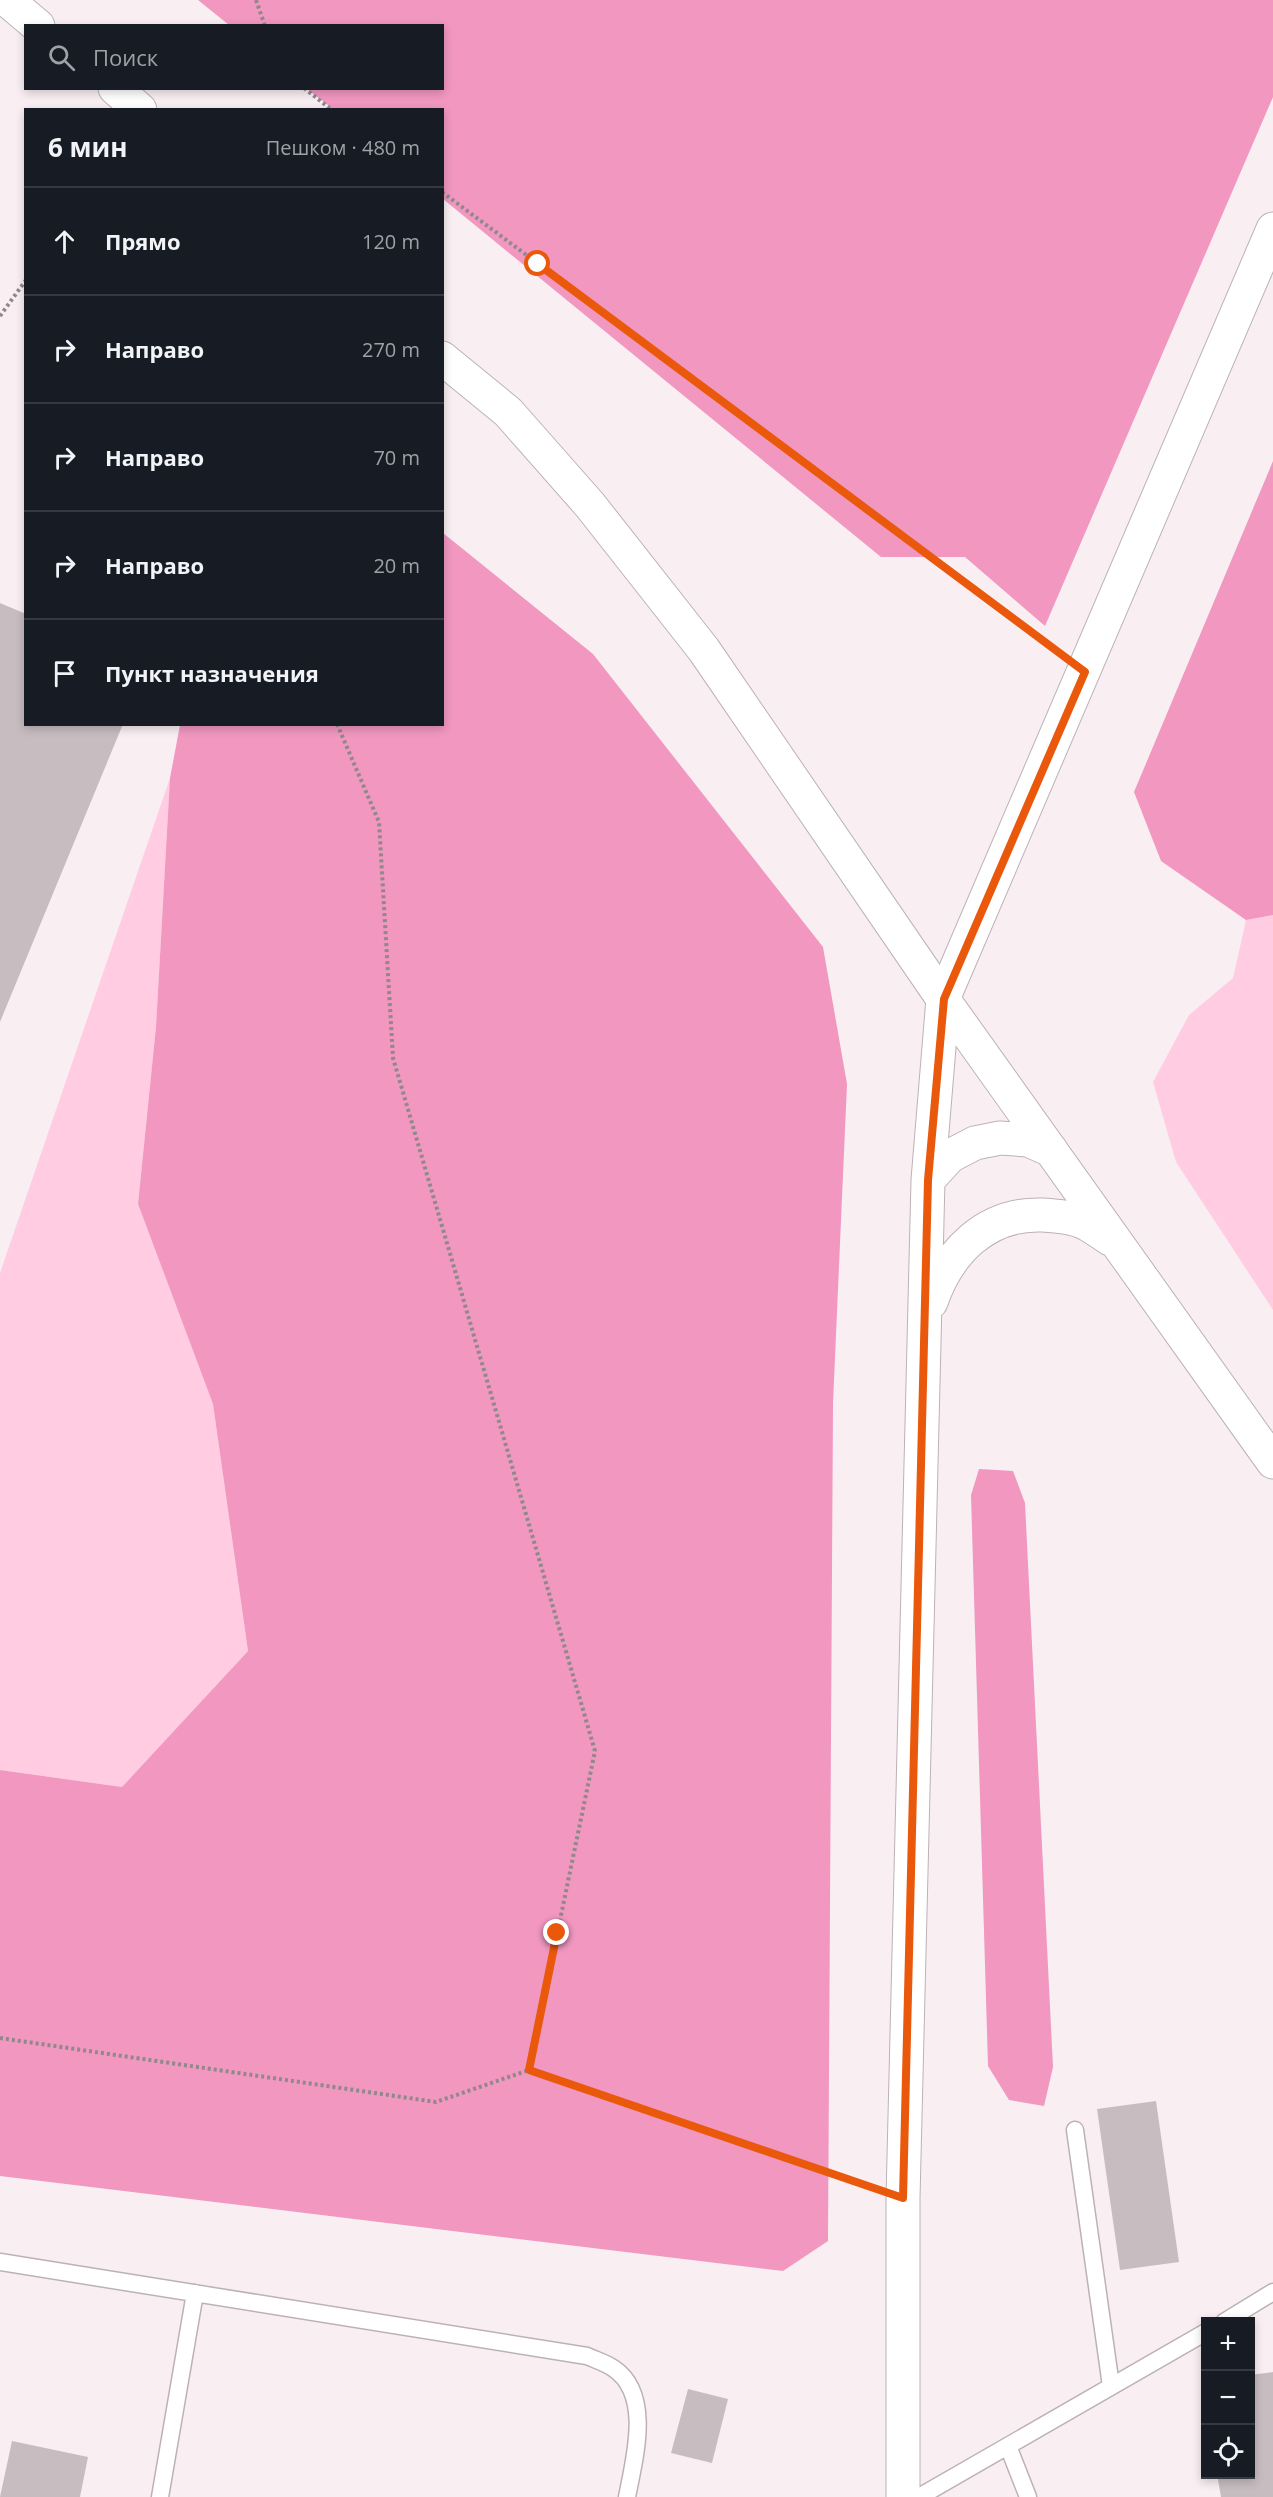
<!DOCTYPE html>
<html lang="ru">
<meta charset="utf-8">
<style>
:root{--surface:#171b24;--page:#20242c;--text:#f1f3f6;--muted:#9ea1a6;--line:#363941}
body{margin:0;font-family:"Open Sans",sans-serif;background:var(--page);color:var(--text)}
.controls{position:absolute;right:18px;bottom:18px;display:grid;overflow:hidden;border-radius:0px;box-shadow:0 3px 9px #0003}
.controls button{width:54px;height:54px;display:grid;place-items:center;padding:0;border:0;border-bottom:2px solid var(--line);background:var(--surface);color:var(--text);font:30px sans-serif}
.stop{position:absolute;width:18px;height:18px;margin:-14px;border:4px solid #ea580c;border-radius:50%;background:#fff}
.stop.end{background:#ea580c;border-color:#fff;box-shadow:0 2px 6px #0008}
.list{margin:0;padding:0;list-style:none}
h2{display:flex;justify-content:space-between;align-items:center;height:78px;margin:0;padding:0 24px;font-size:26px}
h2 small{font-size:20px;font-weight:400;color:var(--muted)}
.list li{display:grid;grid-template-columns:39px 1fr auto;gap:18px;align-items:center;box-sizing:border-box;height:108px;padding:0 24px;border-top:2px solid var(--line)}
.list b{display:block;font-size:22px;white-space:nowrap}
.list em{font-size:20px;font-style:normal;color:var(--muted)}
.icon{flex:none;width:33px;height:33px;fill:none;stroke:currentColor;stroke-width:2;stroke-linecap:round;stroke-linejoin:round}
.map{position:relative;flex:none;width:1273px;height:2497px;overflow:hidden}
.search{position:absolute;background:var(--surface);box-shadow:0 3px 9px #0003;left:24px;top:24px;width:420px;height:66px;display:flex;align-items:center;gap:15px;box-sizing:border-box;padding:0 21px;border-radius:0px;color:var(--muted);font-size:22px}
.panel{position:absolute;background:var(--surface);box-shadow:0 3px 9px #0003;left:24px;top:108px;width:420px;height:618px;border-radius:0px}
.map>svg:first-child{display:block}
.green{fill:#ffcce1}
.forest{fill:#f197c0}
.building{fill:#c7bdc1}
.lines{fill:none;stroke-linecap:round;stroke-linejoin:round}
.lane-casing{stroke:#bcb2b6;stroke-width:19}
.street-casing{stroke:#bcb2b6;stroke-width:35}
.secondary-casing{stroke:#bcb2b6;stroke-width:35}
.path{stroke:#90888c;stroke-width:4;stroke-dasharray:3 3;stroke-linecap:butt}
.lane{stroke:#fff;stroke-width:16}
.street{stroke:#fff;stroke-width:33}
.secondary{stroke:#fff;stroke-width:33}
.route{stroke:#ea580c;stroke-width:8}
</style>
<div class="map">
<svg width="1273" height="2497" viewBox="0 0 1273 2497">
<rect width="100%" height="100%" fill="#f9eff3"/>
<path class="green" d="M170,778L156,1027L138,1204L213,1404L248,1651L122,1787L0,1770V1273Z
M1273,915V1310L1176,1162L1153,1082L1189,1015L1233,978L1246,920Z"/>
<path class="forest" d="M198,0H1273V97L1045,626L965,557H881L443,199L442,110L333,109L307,89L442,88V26L229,25Z
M1273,461V915L1246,920L1161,861L1134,792Z
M443,533L593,654L823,947L847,1084L833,1403L828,2241L783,2271L0,2176V1770L122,1787L248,1651L213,1404L138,1204L156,1027L170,778L180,725L442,724Z
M979,1469L1013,1471L1025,1503L1053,2067L1044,2106L1009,2100L988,2066L971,1495Z"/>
<path class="building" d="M0,603L26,614V724H123L0,1022Z
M1156,2101L1179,2262L1120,2270L1097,2109Z
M1273,2372V2497H1221L1217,2474H1250V2375Z
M688,2389L728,2399L712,2463L671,2453Z
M12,2441L88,2457L80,2497H0Z"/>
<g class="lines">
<g class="lane-casing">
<path id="lane" d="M1075,2130L1111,2386
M0,2262L587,2356C596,2360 606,2363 613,2368C653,2394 634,2460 627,2497
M1224,2322L1273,2292
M1008,2446L1028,2497
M160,2497L195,2293
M919,2497L1206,2332"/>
</g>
<g class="street-casing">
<path id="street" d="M943,999L1273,229"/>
</g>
<g class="secondary-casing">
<path id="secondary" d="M7,0L38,26
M115,88L140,110
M442,358L508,412L590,505L704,650L943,999L1273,1462
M928,1180L950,1156L975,1143L1000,1138L1028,1140L1051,1150
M931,1302C948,1252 986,1213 1042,1215C1057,1216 1073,1217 1087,1224C1095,1229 1103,1234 1110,1239
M903,2497V2198L928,1180L943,999"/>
</g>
<path class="path" d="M256,0L265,26
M304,88L332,110
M442,192L1053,648
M0,316L26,280
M337,724L379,822L393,1058L595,1751L529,2070
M0,2038L436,2102L529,2070L867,2186"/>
<use href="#lane" class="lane"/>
<use href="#street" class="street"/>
<use href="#secondary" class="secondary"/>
</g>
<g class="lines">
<path class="route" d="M538,264L1085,672L944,999L928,1180L903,2198L529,2070L557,1933"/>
</g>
</svg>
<div class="controls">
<button>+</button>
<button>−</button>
<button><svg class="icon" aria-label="locate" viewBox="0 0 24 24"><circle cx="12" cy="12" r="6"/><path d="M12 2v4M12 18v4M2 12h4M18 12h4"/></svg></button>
</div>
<div class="stop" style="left:538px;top:264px"></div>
<div class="stop end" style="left:557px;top:1933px"></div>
<div class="search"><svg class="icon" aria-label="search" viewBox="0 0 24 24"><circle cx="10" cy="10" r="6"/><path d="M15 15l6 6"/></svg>Поиск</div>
<section class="panel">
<h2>6 мин<small>Пешком · 480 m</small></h2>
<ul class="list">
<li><svg class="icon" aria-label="ahead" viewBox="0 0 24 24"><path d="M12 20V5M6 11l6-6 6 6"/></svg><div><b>Прямо</b></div><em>120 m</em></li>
<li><svg class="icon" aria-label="right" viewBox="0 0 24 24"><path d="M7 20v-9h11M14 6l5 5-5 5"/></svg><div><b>Направо</b></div><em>270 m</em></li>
<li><svg class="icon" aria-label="right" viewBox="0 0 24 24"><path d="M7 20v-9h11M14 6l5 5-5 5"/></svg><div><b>Направо</b></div><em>70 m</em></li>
<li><svg class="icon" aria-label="right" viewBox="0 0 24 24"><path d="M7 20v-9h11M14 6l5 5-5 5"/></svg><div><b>Направо</b></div><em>20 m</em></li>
<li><svg class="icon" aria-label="arrive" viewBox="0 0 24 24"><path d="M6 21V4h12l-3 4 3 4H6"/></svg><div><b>Пункт назначения</b></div></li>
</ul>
</section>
</div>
